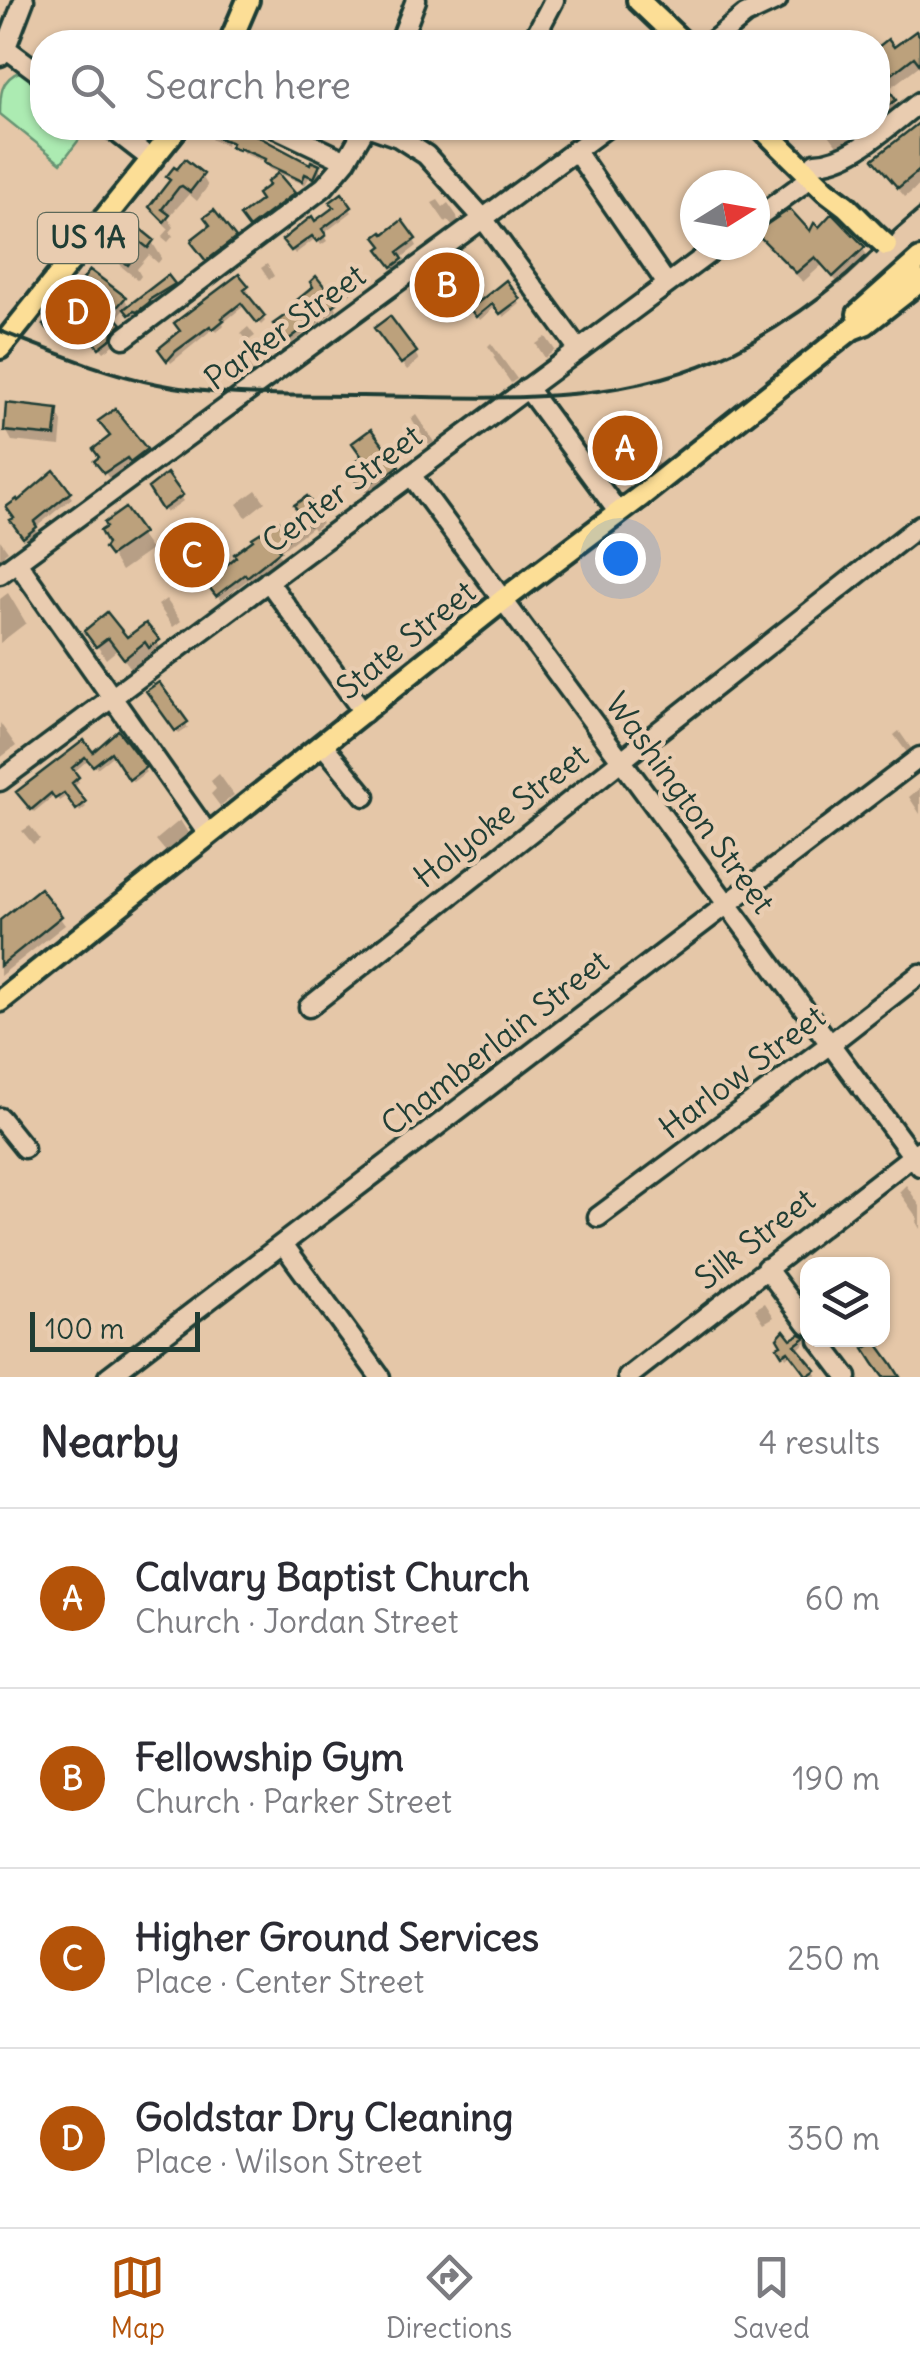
<!DOCTYPE html>
<meta charset="utf-8">
<style>
:root{--surface:#fff;--page:#f2f2f3;--text:#2b2b33;--muted:#7c7c81;--line:#e1e1e2;--accent:#b45309}
body{margin:0;font-family:Delius,sans-serif;background:var(--page);color:var(--text)}
.controls{position:absolute;right:30px;bottom:30px;display:grid;overflow:hidden;border-radius:20px;box-shadow:0 2px 8px #0004}
.controls button{width:90px;height:90px;display:grid;place-items:center;padding:0;border:0;border-bottom:2px solid var(--line);background:var(--surface);color:var(--text);font:50px sans-serif}
.compass{position:absolute;left:680px;top:170px;width:90px;height:90px;border-radius:50%;background:var(--surface);box-shadow:0 2px 8px #0004;rotate:79deg}
.scale{position:absolute;left:30px;bottom:25px;width:170px;box-sizing:border-box;padding-left:10px;border:5px solid #1f3d34;border-top:0;font-size:28px;line-height:35px;white-space:nowrap;color:#1f3d34;-webkit-text-stroke:8px #e9ccb0;paint-order:stroke}
.you{position:absolute;left:620px;top:558px;width:35px;height:35px;margin:-25px;border:8px solid #fff;border-radius:50%;background:#1a73e8;box-shadow:0 0 0 15px #1a73e833}
.badge{display:grid;place-items:center;width:65px;height:65px;border-radius:50%;background:var(--accent);color:#fff;font-size:32px;font-weight:700}
.pin{position:absolute;translate:-50% -50%;border:5px solid #fff;box-shadow:0 2px 10px #0006}
.list{margin:0;padding:0;list-style:none}
h2{display:flex;justify-content:space-between;align-items:center;height:130px;margin:0;padding:0 40px;font-size:42px}
h2 small{font-size:32px;font-weight:400;color:var(--muted)}
.list li{display:grid;grid-template-columns:65px 1fr auto;gap:30px;align-items:center;box-sizing:border-box;height:180px;padding:0 40px;border-top:2px solid var(--line)}
.list b{display:block;font-size:38px;white-space:nowrap}
.list p{margin:0;font-size:32px;white-space:nowrap;color:var(--muted)}
.list em{font-size:32px;font-style:normal;color:var(--muted)}
.icon{flex:none;width:55px;height:55px;fill:none;stroke:currentColor;stroke-width:2;stroke-linecap:round;stroke-linejoin:round}
.map{position:relative;flex:none;width:920px;height:1377px;overflow:hidden}
.search{position:absolute;background:var(--surface);box-shadow:0 2px 8px #0004;left:30px;right:30px;top:30px;height:110px;display:flex;align-items:center;gap:25px;box-sizing:border-box;padding:0 35px;border-radius:40px;color:var(--muted);font-size:38px}
.sheet{height:850px;background:var(--surface)}
nav{display:flex;justify-content:space-around;align-items:center;box-sizing:border-box;height:140px;border-top:2px solid var(--line);background:var(--surface);font-size:28px;color:var(--muted)}
nav a{display:grid;justify-items:center;gap:5px}
nav .on{color:var(--accent)}
.map>svg:first-child{display:block}
.green{fill:#acebb2;stroke:#669473;stroke-width:2.5}
.shadow{fill:#0003}
.building{fill:#bca17c;stroke:#1f3d34;stroke-width:2.5}
.lines{fill:none;stroke-linecap:round;stroke-linejoin:round}
.minor-casing{stroke:#1f3d34;stroke-width:25}
.major-casing{stroke:#1f3d34;stroke-width:28}
.minor{stroke:#e9ccb0;stroke-width:18}
.major{stroke:#fcde96;stroke-width:20}
.rail{stroke:#1f3d34;stroke-width:4}
.major-bridge-casing{stroke:#1f3d34;stroke-width:28;stroke-linecap:butt}
.major-bridge{stroke:#fcde96;stroke-width:20}
.labels{text-anchor:middle;stroke-width:9;stroke-linejoin:round;paint-order:stroke}
.shield{fill:#e9ccb0;stroke:#5c6859;stroke-width:2.5}
.shield-label{font-size:30px;font-weight:bold;fill:#1f3d34}
.street-label{font-size:32px;fill:#1f3d34;stroke:#e9ccb0}
</style>
<div class="map">
<svg width="920" height="1377" viewBox="0 0 920 1377">
<rect width="100%" height="100%" fill="#e5c7a8"/>
<filter id="ink" filterUnits="userSpaceOnUse"><feTurbulence type="fractalNoise" baseFrequency=".01" numOctaves="2"/><feDisplacementMap in="SourceGraphic" scale="20" xChannelSelector="R" yChannelSelector="G"/><feConvolveMatrix kernelMatrix="1 2 1 2 8 2 1 2 1" color-interpolation-filters="sRGB"/></filter>
<g filter="url(#ink)">
<path class="green" d="M21,71L42,88V128H88L61,163L0,114C0,95 0,79 21,71Z"/>
<path class="shadow" d="M920,40V65L886,91L899,110L878,126V74L880,73L878,70V50L887,43L893,51Z
M920,125V185L905,197L882,170Z
M209,128H227L230,133L226,145L212,140L207,132Z
M824,128H876L842,152Z
M240,147L311,167H318L322,173L317,182L309,178L305,185L270,169L266,163L243,153Z
M202,176L208,186L197,201L189,194L168,218L174,227L170,232L173,236L168,242L162,237L169,229L158,218L152,207L172,182Z
M278,176L298,204L256,236L249,226Z
M341,196L352,212L323,234L327,241L321,245L316,238L295,254L285,240L315,224L337,208Z
M438,200L443,207L448,203L457,216L458,223L453,227L448,221L446,223L432,203Z
M832,216L863,249L869,258L840,285L822,265L803,282L764,242L758,233L810,235L819,231Z
M132,226L152,242L162,258L158,263L149,255L137,269L141,276L138,280L122,267L113,251Z
M234,239L240,251L214,271L201,255Z
M414,240L417,246L400,259L404,266L397,271L384,255V247Z
M459,255L480,290L450,311L430,280L454,264Z
M267,264L274,276L269,280L261,268Z
M91,273L125,299L130,308L168,278L175,289L149,305L151,308L141,316L138,314L133,317L126,307L115,320L123,332L115,339L114,345L104,352L94,340L92,342L83,334L77,342L59,334L57,337L46,325L70,310L89,285Z
M239,277L249,292L245,295L265,321L261,325L245,305L223,323L224,325L217,332L214,328L171,363L162,349Z
M350,280L356,289L335,305L337,309L292,343L279,329L326,293L332,294Z
M505,284L520,304L504,317L496,306L480,320L476,314Z
M248,327L255,336L248,341L241,333Z
M382,336L415,353L419,360L407,370Z
M546,337L555,350L545,358L536,344Z
M491,343L517,379L511,383L493,357L495,356L488,346Z
M245,360L253,372L246,377L238,365Z
M56,411L62,422L60,446L12,441L6,430Z
M416,415L434,442L429,445L411,419Z
M145,450L150,459L134,466L111,481L97,462Z
M654,456L660,467L639,486L634,479L626,485L620,484L608,465L609,459Z
M397,468L400,474L392,480L390,477L367,494L353,475Z
M54,473L72,498L35,528L38,533L27,541L14,521L17,519L18,505Z
M166,477L183,501L166,513L151,489Z
M256,490L265,502L246,517L237,504Z
M306,500L322,523L314,530L312,527L278,553L281,558L252,581L250,578L221,600L211,587L207,590L179,552L195,532L204,546L199,550L214,569L221,572L301,512Z
M124,512L151,550L121,571L107,548L110,528Z
M0,540L8,551L4,554L6,558L0,563Z
M8,593L26,623L0,643V599Z
M166,599L181,621L173,627L158,605Z
M87,631L127,641L157,642L165,655L159,660L154,654L133,671L117,650L106,659Z
M159,685L188,728L179,734L149,692Z
M0,723L16,746L0,758Z
M899,731L913,751L908,754L894,735Z
M118,734L146,772L133,782L115,754L97,768L89,759L73,773L79,782L73,788L86,807L80,812L68,795L59,801L55,795L34,812L22,797L83,743L93,756Z
M219,774L234,795L220,806L211,794L216,789L211,781Z
M920,788V814L909,797Z
M180,820L188,833L166,852L156,840Z
M30,826L40,839L33,844L22,831Z
M40,891L65,925L0,976V923Z
M906,1185L920,1206V1229L916,1222L918,1219L899,1192Z
M765,1303L774,1317L764,1323L755,1309Z
M804,1338L806,1342L796,1351L806,1360L817,1375L814,1377H810L792,1353L786,1358L780,1348Z"/>
<path class="building" d="M916,31L920,36V65L914,57L883,81L896,100L878,113V47L888,39L894,47Z
M920,122V170L898,188L873,159Z
M194,128H229L242,133L244,129L310,164L311,161L320,165L314,178L305,174L302,181L264,163L265,159L239,148L238,150L230,147L232,143Z
M185,159L204,174L190,192L182,186L179,187L162,209L170,215L164,222L149,207L170,180L166,177L174,167L177,169Z
M278,173L295,193L249,228L240,216L261,200L257,194L269,185L267,182Z
M342,193L352,207L322,229L326,235L317,242L312,236L291,251L282,240L312,216L315,221L334,207L330,202Z
M790,209L810,231L814,223L819,227L832,213L865,247L833,277L815,257L796,273L755,232Z
M214,210L236,238L206,261L191,242L192,239L210,225L204,217Z
M402,220L416,239L398,252L403,259L392,267L378,249L382,246L375,237L382,232L384,234Z
M132,222L154,240L148,248L139,241L128,254L133,258L128,265L110,250Z
M460,251L478,282L444,306L426,279L451,262L449,259Z
M90,270L126,297L112,313L122,324L113,332L112,338L99,348L89,335L88,337L79,330L73,337L55,329L52,332L43,325L62,301L69,307L87,285L83,279Z
M239,274L249,286L244,290L265,316L257,323L241,303L222,318L224,320L213,329L210,326L176,351L167,361L158,349L180,331L174,323Z
M168,275L175,284L149,300L150,302L137,312L134,311L129,315L124,309Z
M316,276L328,291H331L351,276L356,284L335,300L337,303L288,340L273,324L294,309L291,305L313,287L310,282Z
M506,280L520,299L500,314L492,304L476,317L470,309Z
M390,316L417,352L401,364L374,328Z
M6,403L58,409L55,436L4,431Z
M115,409L147,449L130,462L127,458L104,473L94,461L99,457L93,449L110,436L98,421Z
M624,418L635,433L638,431L656,455L644,464L646,467L631,477L626,471L620,476L611,474L606,466V458L594,440Z
M371,429L399,466L387,475L385,472L362,489L346,468L362,457L352,443Z
M54,470L71,492L34,522L37,527L23,538L10,520L14,518L6,507L17,499L18,501Z
M167,473L183,495L162,510L148,488Z
M307,496L321,516L309,525L307,523L277,547L280,551L247,577L245,574L216,596L206,583L202,586L172,546L195,529L203,539L197,543L214,566L218,563L222,569L236,557L234,554L253,540L252,538L279,521L281,524L298,511L294,505Z
M125,508L143,533L110,556L104,548L107,544L100,531L106,527L104,523Z
M107,612L127,637L146,623L160,640L149,648L145,642L124,659L108,638L96,647L84,631Z
M159,682L188,722L175,731L146,691Z
M118,730L146,767L129,780L111,752L93,766L85,757L72,768L79,777L72,783L86,802L76,810L64,793L55,799L51,793L31,810L16,792L84,740L93,752Z
M40,888L62,916L0,966V920Z
M784,1330L791,1339L800,1334L806,1337L795,1345L816,1370L807,1376L788,1351L782,1355L777,1347L781,1345L777,1338Z
M876,1342L892,1364L900,1377H883L873,1363L864,1349Z"/>
<g class="lines">
<g class="minor-casing">
<path id="minor" d="M400,42L416,0
M532,42L554,0
M712,42L745,15L777,0
M0,44L42,75
M0,56L6,47L24,0
M111,128L151,159
M276,128L346,161
M373,128L398,137L426,155L482,217L579,350
M575,150L667,284
M815,163C853,162 890,124 920,102
M755,219L812,177
M124,338L324,187L346,161L365,128
M527,388L619,513
M411,475L920,1166
M17,562L208,834
M0,574L606,128
M268,581L364,713
M323,745L365,796
M0,781L720,245
M309,1007L920,525
M0,1118L24,1148
M598,1217L830,1044L920,974
M283,1244L380,1377
M766,1268L808,1324
M819,1340L847,1377
M108,1377L920,757
M628,1377L920,1150"/>
</g>
<g class="major-casing">
<path id="major" d="M638,0L682,42
M230,42L248,0
M762,128L825,190L846,206L877,237
M858,314L920,259
M0,348L177,128
M0,1001L503,600L641,496L852,329L865,324L920,281"/>
</g>
<use href="#minor" class="minor"/>
<use href="#major" class="major"/>
<path class="rail" d="M0,331C52,351 103,373 158,384C225,398 294,395 362,396C488,397 617,409 734,351C773,331 813,304 847,275C871,253 894,230 920,209"/>
<g class="major-bridge-casing">
<path id="major-bridge" d="M877,237L886,245"/>
</g>
<use href="#major-bridge" class="major-bridge"/>
</g>
</g>
<g class="labels">
<rect class="shield" x="38" y="213" width="100" height="50" rx="8"/>
<g class="shield-label">
<text x="88" y="248">US 1A</text>
</g>
<g class="street-label">
<text transform="translate(285 327) rotate(-36)" y="11">Parker Street</text>
<text transform="translate(342 489) rotate(-37)" y="11">Center Street</text>
<text transform="translate(406 640) rotate(-39)" y="11">State Street</text>
<text transform="translate(690 803) rotate(54)" y="11">Washington Street</text>
<text transform="translate(501 816) rotate(-38)" y="11">Holyoke Street</text>
<text transform="translate(495 1043) rotate(-38)" y="11">Chamberlain Street</text>
<text transform="translate(742 1072) rotate(-37)" y="11">Harlow Street</text>
<text transform="translate(755 1239) rotate(-38)" y="11">Silk Street</text>
</g>
</g>
</svg>
<div class="controls">
<button><svg class="icon" aria-label="layers" viewBox="0 0 24 24"><path d="M12 4l9 5-9 5-9-5zM3 14l9 5 9-5"/></svg></button>
</div>
<svg class="compass" viewBox="-18 -18 36 36"><path d="M0-13l5 13h-10z" fill="#e53935"/><path d="M0 13l5-13h-10z" fill="#7c7c81"/></svg>
<div class="scale">100 m</div>
<div class="you"></div>
<div class="pin badge" style="left:625px;top:448px">A</div>
<div class="pin badge" style="left:447px;top:285px">B</div>
<div class="pin badge" style="left:192px;top:555px">C</div>
<div class="pin badge" style="left:78px;top:312px">D</div>
<div class="search"><svg class="icon" aria-label="search" viewBox="0 0 24 24"><circle cx="10" cy="10" r="6"/><path d="M15 15l6 6"/></svg>Search here</div>
</div>
<section class="sheet">
<h2>Nearby<small>4 results</small></h2>
<ul class="list">
<li><span class="badge">A</span><div><b>Calvary Baptist Church</b><p>Church · Jordan Street</p></div><em>60 m</em></li>
<li><span class="badge">B</span><div><b>Fellowship Gym</b><p>Church · Parker Street</p></div><em>190 m</em></li>
<li><span class="badge">C</span><div><b>Higher Ground Services</b><p>Place · Center Street</p></div><em>250 m</em></li>
<li><span class="badge">D</span><div><b>Goldstar Dry Cleaning</b><p>Place · Wilson Street</p></div><em>350 m</em></li>
</ul>
</section>
<nav>
<a class="on"><svg class="icon" aria-label="map" viewBox="0 0 24 24"><path d="M3 6l6-2 6 2 6-2v14l-6 2-6-2-6 2zM9 4v14M15 6v14"/></svg>Map</a>
<a><svg class="icon" aria-label="directions" viewBox="0 0 24 24"><path d="M12 3l9 9-9 9-9-9zM9 14v-3h6M13 9l2 2-2 2"/></svg>Directions</a>
<a><svg class="icon" aria-label="saved" viewBox="0 0 24 24"><path d="M7 4h10v16l-5-4-5 4z"/></svg>Saved</a>
</nav>
